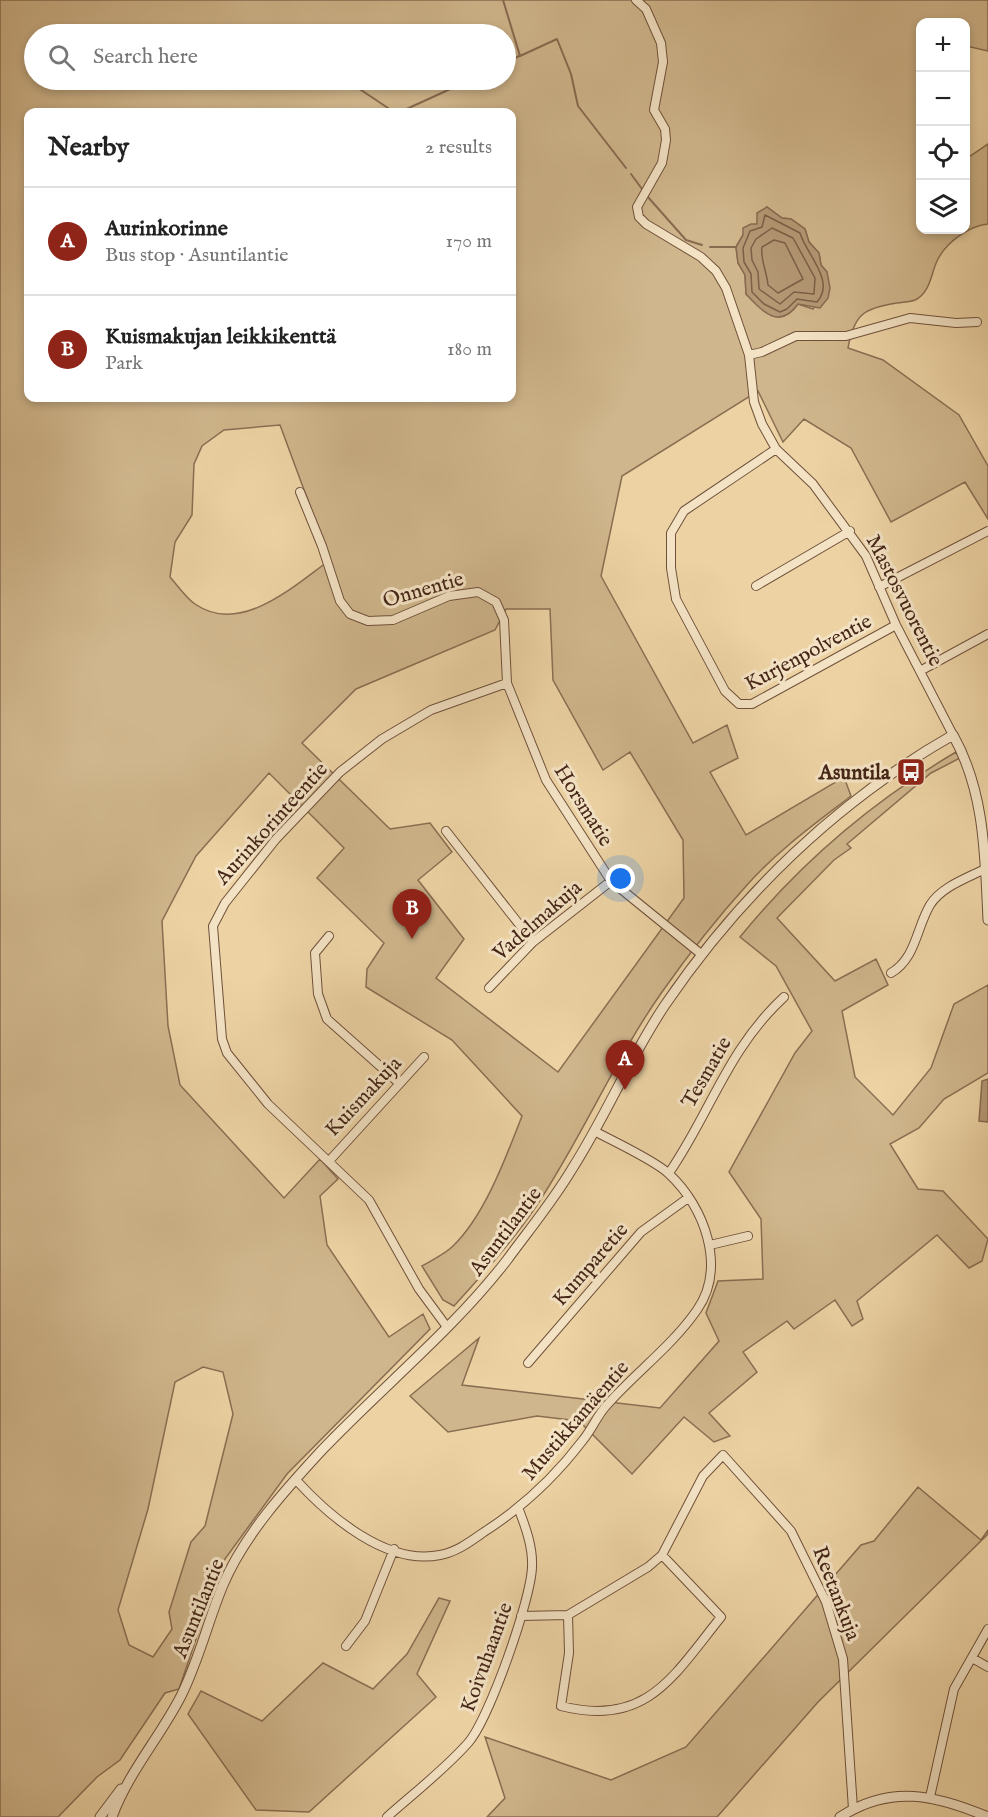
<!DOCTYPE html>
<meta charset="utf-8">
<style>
:root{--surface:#fff;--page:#f6f6f6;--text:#222;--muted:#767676;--line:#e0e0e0;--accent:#8f2418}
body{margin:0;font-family:"IM FELL English",serif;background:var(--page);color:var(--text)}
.controls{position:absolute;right:18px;top:18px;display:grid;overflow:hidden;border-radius:12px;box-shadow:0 3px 9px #0003}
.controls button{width:54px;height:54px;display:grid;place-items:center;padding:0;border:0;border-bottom:2px solid var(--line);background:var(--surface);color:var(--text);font:30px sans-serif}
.you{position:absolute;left:621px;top:879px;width:21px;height:21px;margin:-15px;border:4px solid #fff;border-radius:50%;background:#1a73e8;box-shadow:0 0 0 9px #1a73e833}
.badge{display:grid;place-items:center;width:39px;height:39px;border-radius:50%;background:var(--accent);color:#fff;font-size:20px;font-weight:700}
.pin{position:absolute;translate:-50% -50px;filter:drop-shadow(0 2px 3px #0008)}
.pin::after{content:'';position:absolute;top:32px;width:21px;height:18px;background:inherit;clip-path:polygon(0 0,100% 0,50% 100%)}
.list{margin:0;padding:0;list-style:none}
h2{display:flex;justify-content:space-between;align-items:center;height:78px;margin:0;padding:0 24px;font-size:26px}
h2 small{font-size:20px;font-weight:400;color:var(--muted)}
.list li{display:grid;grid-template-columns:39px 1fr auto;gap:18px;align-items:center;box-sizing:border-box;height:108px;padding:0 24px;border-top:2px solid var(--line)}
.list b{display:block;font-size:22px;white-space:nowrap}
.list p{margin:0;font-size:20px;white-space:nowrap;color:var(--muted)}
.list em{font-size:20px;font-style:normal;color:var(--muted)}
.icon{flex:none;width:33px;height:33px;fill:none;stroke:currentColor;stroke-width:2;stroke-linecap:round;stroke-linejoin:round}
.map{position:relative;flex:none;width:988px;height:1817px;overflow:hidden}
.search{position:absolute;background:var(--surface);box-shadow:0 3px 9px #0003;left:24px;top:24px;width:492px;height:66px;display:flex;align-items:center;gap:15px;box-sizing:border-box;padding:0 21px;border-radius:33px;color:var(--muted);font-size:22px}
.panel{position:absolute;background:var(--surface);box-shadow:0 3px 9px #0003;left:24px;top:108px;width:492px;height:294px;border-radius:12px}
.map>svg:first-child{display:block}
.green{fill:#d0b68c;stroke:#8a6e52;stroke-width:1.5;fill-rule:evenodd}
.water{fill:#b49874;stroke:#886a4f;stroke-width:1.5}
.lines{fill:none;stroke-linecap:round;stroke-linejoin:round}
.shore{stroke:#7c5f46;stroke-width:1.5}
.stream{stroke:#886a4f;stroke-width:2}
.minor-casing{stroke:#6f513a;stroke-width:10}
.tertiary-casing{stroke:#6f513a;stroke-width:11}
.minor{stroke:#f3e2c4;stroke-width:8}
.tertiary{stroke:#f3e2c4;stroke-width:9}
.labels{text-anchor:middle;stroke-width:6;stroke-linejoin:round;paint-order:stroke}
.street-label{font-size:21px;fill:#452617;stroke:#f3e2c4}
.poi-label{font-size:21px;font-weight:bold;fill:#452617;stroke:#f3e2c4;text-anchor:end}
</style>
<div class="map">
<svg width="988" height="1817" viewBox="0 0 988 1817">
<rect width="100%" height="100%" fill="#edd3a4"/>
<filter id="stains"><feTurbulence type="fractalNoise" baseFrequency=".00333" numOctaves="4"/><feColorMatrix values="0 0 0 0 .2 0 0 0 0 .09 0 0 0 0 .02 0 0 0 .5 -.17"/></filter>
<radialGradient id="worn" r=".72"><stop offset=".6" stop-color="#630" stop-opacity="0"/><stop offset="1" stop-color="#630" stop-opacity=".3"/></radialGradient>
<path class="green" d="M0,0H988V51L966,46V22H920V230H966V159L988,144V224C969,226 946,242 937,261C931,274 930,293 915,300C910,302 902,302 897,303C863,308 854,315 848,348L883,360L959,415L988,466V519L965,482L891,522L851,448L804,419L783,442L758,391L622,476L601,576L693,743L727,725L738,758L710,772L746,835L844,777L851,796C816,823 777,851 747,885C717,918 688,955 662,992C614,1060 582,1138 535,1208C512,1242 482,1275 454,1306L443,1300L422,1266C432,1260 445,1254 453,1246C485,1215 506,1157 522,1116L452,1040L366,987L367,969L384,943L317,878L344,848L269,773L196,856L162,921L168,1026L180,1085L284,1198L320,1159L338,1179L320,1196L327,1245L389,1337L423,1314L430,1329L287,1474L222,1563L179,1689L165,1693L120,1760L97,1777L58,1817H0ZM34,34H506V80H34ZM28,112H512V398H28ZM767,207L782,218L791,219L805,229L809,242L819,253L821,265L827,272L813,309L798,304C779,331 764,310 746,294L745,274L738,263L736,247L743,235L757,225ZM280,425L330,560C295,585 241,636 195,604C186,598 178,586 170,577L175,542L192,515L194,464L202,446L224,430ZM506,609H550L553,680L603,770L630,752L683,840L684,898L558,1072L436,978L464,939L418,880L452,852L430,823L390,829L302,743L356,689L495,630ZM203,1367L223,1372L233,1414L205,1526L191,1542L169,1612L172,1629L153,1657L129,1645L118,1610L148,1509L175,1382Z
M956,752L960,758L931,773L847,844L851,848L834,860L777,918L835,981L876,959L888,985L842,1011L855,1077L893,1115L931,1068L954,1004L988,985V1073L944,1099L919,1128L890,1144L918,1189L943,1191L988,1239L982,1261L969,1268L937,1235L857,1301L863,1319L852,1326L835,1300L794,1329L787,1321L743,1352L757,1372L709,1413L730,1436L714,1442L684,1417L632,1474L579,1421L537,1416L448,1432L410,1396L479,1338L462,1385L660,1408L719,1341L706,1313L718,1281L763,1279L761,1219L729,1172L795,1053L812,1031L776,966L740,937C801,862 873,801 956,752Z
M918,1487L981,1540L988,1530V1534L818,1702L717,1817H487L505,1798L485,1737L611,1780L686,1747L861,1545L874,1541Z
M439,1598L450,1601L417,1674L436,1697L309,1812L256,1810L188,1714L201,1691L262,1721L323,1663L373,1689L407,1654Z"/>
<path class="water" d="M767,207L782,218L791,219L805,229L809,242L819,253L821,265L827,272L830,288L828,298L820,308L798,304C779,330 763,312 746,294L745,275L738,263L736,247L743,235V228L751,224H757V213Z
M988,1079V1122L979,1121L982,1081Z"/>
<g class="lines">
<path class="shore" d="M765,215L800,233C806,254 836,281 817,302L797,299L787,309L780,312L764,304L752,292L751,274L744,262L743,248L750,231L762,227Z
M772,228L793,238L815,278L814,294L794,292L780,304L759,289L758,272L752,260L751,248L756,239Z
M774,240L785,243L803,279L778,293L768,285C767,272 760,259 762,247Z"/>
<path class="stream" d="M503,0L520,56L557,39L571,74L578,106L626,168
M506,63L519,56
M346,80L394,112
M400,112L470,80
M631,174L642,189
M647,196L686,240L702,245
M710,247H736"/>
<g class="minor-casing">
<path id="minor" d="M636,0L646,9L661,43L663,62L654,110L665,129L666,140L662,163L637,207L639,217L646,224L701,257L716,271L726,288L749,355L754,402L762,424L776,449L813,484L866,556L896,625L953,735
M749,355L762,352L796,336H846L910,318L956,323L977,322
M776,449L684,511L671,533V568L676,599L725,691L739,704H752L896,625
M300,492L322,546L340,601L350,614L368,621L393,620L449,596L478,592L496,602L504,620L507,683L546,780L611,881L701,954
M756,586L850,531
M879,587L988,531
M920,671L988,634
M446,831L533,942
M329,936L315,953L318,994L327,1019L399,1083
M891,973C916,958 916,929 930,905C941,887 967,878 985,869
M489,988L533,942L611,881
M330,1160L424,1057
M669,1173C711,1112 727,1050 784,997
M710,1245L748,1236
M447,1327L419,1289L369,1200L268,1104L227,1053L222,1039L213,926L225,903L276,839L340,772L382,739L431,710L507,683
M528,1363L641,1232L688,1198
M297,1481C329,1516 387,1566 440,1555C457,1552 471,1541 484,1532C523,1507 555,1477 583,1440C592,1429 597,1416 606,1406C635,1373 672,1346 697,1310C727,1267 704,1206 669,1174C656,1161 613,1141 594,1131
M568,1615L569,1653L561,1706C647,1728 674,1675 721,1617L662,1555
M521,1616L568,1615L648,1567L662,1555L703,1476L723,1455L791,1531L826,1602L843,1659L853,1809
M346,1646L365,1621L394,1549
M972,1658L988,1667
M930,1797L954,1689L988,1629
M387,1817C414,1793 444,1770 468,1743C489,1719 531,1600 532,1567C533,1548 526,1528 519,1510"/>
</g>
<g class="tertiary-casing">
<path id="tertiary" d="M100,1817L121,1789
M112,1817C128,1773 160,1737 181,1696C199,1660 208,1621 223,1585C244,1535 286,1489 322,1450C383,1386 453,1330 507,1260C529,1230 553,1201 572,1169C606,1116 630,1057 665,1005C740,895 837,801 953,735C985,792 985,856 988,920
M840,1817C891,1784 936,1795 988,1817"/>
</g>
<use href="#minor" class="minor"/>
<use href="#tertiary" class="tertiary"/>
</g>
<defs>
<g id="bus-square" transform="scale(1.5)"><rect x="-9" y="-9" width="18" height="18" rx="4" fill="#8f2418" stroke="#f3e2c4"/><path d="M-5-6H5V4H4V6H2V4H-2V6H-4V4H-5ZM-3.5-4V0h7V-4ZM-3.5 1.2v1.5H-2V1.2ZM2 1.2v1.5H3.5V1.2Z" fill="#fff"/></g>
</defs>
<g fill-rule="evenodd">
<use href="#bus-square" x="911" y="772"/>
</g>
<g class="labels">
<g class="street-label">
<text transform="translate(423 589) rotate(-16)" y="7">Onnentie</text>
<text transform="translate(905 600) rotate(63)" y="7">Mastosvuorentie</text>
<text transform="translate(808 652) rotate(-28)" y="7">Kurjenpolventie</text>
<text transform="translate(584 805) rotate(58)" y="7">Horsmatie</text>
<text transform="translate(271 823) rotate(-48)" y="7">Aurinkorinteentie</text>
<text transform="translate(537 920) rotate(-41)" y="7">Vadelmakuja</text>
<text transform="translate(706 1072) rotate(-60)" y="7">Tesmatie</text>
<text transform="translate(363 1096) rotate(-47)" y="7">Kuismakuja</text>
<text transform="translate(505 1231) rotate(-53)" y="7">Asuntilantie</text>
<text transform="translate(590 1264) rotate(-49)" y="7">Kumparetie</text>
<text transform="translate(575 1420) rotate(-49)" y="7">Mustikkamäentie</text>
<text transform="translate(837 1593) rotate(69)" y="7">Reetankuja</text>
<text transform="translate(198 1608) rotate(-68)" y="7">Asuntilantie</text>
<text transform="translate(486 1657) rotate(-70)" y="7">Koivuhaantie</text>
</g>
<g class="poi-label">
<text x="890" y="779">Asuntila</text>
</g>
</g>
<rect width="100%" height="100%" filter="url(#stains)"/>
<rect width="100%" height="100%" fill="url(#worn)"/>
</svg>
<div class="controls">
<button>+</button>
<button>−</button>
<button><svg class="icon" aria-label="locate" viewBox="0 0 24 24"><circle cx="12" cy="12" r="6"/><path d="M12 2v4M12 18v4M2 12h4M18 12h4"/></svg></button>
<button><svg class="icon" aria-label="layers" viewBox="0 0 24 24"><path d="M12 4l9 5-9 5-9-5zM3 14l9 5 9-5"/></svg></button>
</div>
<div class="you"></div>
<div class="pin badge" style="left:625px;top:1090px">A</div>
<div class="pin badge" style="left:412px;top:939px">B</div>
<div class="search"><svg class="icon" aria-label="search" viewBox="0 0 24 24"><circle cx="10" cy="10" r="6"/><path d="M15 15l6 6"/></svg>Search here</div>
<section class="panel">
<h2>Nearby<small>2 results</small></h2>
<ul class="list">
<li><span class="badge">A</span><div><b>Aurinkorinne</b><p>Bus stop · Asuntilantie</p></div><em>170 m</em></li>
<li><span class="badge">B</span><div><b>Kuismakujan leikkikenttä</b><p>Park</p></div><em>180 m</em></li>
</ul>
</section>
</div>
